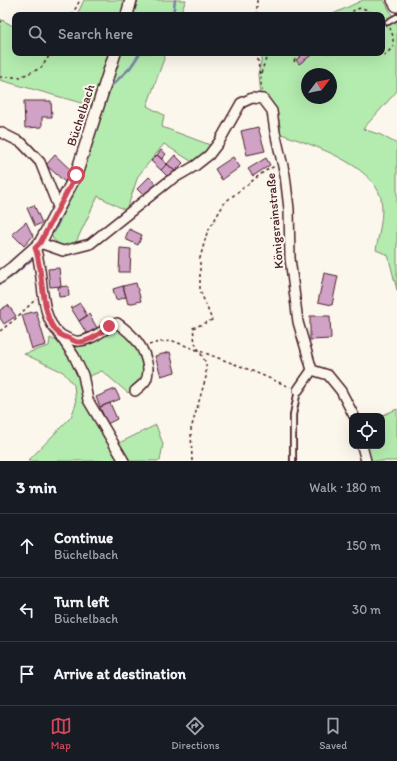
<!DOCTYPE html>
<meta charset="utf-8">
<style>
:root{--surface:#171b24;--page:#20242c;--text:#f1f3f6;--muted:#9ea1a6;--line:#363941;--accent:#d1495b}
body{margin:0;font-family:Itim,sans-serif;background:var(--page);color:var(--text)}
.controls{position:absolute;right:12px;bottom:12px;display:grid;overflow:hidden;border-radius:8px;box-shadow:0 4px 16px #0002}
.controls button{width:36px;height:36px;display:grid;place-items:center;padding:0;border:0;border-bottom:1px solid var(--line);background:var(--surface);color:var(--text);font:20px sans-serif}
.compass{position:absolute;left:301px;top:68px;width:36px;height:36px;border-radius:50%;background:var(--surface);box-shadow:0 4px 16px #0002;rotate:58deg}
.stop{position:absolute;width:12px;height:12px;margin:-9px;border:3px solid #d1495b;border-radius:50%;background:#fff}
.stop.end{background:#d1495b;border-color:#fff;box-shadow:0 1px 4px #0008}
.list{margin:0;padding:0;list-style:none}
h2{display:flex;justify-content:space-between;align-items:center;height:52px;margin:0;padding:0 16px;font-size:17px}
h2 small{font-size:13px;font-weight:400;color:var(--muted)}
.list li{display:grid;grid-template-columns:26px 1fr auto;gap:12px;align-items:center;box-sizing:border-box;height:64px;padding:0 16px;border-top:1px solid var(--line)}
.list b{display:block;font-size:15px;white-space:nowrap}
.list p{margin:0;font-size:13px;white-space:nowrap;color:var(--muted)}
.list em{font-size:13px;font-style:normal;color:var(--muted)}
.icon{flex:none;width:22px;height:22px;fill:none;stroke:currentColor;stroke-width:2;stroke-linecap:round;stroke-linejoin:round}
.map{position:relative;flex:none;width:397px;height:461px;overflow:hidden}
.search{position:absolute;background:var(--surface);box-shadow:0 4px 16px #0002;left:12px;right:12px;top:12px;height:44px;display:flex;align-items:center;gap:10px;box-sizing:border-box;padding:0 14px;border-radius:8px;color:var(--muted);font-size:15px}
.sheet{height:244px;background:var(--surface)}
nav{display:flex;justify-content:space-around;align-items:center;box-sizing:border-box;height:56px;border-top:1px solid var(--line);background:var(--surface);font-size:11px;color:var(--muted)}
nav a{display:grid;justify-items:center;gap:2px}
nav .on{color:var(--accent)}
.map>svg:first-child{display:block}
.green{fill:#b4ecaf;stroke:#7f866d;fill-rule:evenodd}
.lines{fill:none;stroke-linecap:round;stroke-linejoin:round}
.stream{stroke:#7b84a4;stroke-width:2.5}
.building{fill:#d0a3c6;stroke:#4a1f2b}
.service-casing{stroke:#4a1f2b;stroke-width:8}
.minor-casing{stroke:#4a1f2b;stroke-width:12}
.tertiary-casing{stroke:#4a1f2b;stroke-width:14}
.secondary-casing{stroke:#4a1f2b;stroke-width:16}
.path{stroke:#4a1f2b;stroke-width:1.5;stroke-dasharray:3 3;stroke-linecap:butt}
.service{stroke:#fbf7ec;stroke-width:4.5}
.minor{stroke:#fbf7ec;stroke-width:9}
.tertiary{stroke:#fbf7ec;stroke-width:11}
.secondary{stroke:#fbf7ec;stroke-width:13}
.route{stroke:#d1495b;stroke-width:5}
.labels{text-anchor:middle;stroke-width:4;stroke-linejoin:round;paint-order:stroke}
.street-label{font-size:13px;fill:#4a1f2b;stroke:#fbf7ec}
</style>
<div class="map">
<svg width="397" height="461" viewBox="0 0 397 461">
<rect width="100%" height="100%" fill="#fbf7ec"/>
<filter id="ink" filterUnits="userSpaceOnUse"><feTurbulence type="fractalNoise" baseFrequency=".025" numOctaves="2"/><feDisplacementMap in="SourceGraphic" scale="8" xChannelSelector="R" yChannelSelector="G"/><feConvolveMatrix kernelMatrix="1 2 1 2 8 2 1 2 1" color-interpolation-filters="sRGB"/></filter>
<g filter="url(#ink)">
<path class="green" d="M84,0H127L122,15H77Z
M138,0H186L180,15H133Z
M363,0H384L397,24V91L363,129L381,135L397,144V290L388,255L376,250C379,233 384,215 381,198C372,164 310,144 281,134L278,115L270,101L260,96L258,74L263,53H382V15H331ZM307,74H331V98H307Z
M0,19L15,27V53H110L92,106L0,80Z
M120,53H166L147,106L164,115L162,127L213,146L194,163L164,144L138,176L129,203L125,210L98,196L75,244L61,246L53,239L50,231Z
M118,327L127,332L145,360L143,381L128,393L102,371L80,380L121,461H28L71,417L76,404L74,385L63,372L24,354L49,346L50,338C71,348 81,349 101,336C107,332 111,329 118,327Z
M397,409V461H371L367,446H382V416H381Z
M156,425L163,444L160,461H129L119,443Z"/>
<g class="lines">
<path class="stream" d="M173,15L175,0
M108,94L110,87L130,68L140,53
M54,232L71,195
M0,284L11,277L32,259"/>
</g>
<path class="building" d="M300,53H312L313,54L299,64L296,60L301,56L299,54Z
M24,101H51L52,117H42V127L25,128Z
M258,127L265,151L247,155L241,131Z
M161,150L166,154L162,159L157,155Z
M55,155L74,173L65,182L46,165Z
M157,155L167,164L161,170L151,161Z
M175,155L183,163L175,171L167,164Z
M233,157L240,167L222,180L215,169Z
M266,158L270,165L253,176L248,169Z
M167,164L175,171L169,178L161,170Z
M149,177L157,184L144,196L137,189Z
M34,205L42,223L35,226L27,208Z
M26,222L33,236L24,246L12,234Z
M129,229L142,235L138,245L125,239Z
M120,248L131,249L130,272H119Z
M59,268L61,286L50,287L48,269Z
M324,273L338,276L332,305L318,302Z
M136,283L141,301L128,304L123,286Z
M68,286L69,296L59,297L58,287Z
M123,286L126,297L116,300L113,289Z
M80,303L87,316L79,321L71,308Z
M8,305L16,316L4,324L0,318V310Z
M36,311L46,345L32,349L22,315Z
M89,314L97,328L87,334L79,321Z
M310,316H330L331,339L310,340Z
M170,352L175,372L161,376L155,356Z
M115,389L120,399L100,407L96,397Z
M110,403L117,419L107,424L100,407Z"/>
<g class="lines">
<g class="service-casing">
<path id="service" d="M388,22L397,17
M293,461V415L298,390"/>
</g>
<g class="minor-casing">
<path id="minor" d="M0,132L22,143L40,162L58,207
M40,243L63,251L90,244L169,181L195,166L209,155L219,142L241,103L252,98L263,99L272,111L275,132L285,175L289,209L290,258L298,322L312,370
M35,248C46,274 36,325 67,338C71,339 75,342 79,341C94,340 104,328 117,323C134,335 145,347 148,368C148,372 148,376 146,380C144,384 138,388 135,391
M59,334L74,356L83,375L88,400L124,461
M312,370L328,375L341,391L354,416
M298,390L312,370
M362,446L366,461"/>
</g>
<g class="tertiary-casing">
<path id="tertiary" d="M127,15L131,0
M0,277L12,268L40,243L76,175L115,53"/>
</g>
<g class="secondary-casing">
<path id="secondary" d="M394,0L397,5"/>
</g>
<path class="path" d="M72,15L80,0
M257,15V0
M347,15C359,7 362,5 374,15
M0,21L2,22
M257,53L262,91
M384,56L393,47V36L390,28
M294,62L296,56L299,53
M261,73L268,53
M0,77H20L41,68L51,53
M0,331L14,320L36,299
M149,345L159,342L173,341L245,368L290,387
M192,461L191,429L206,377V363L195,343L193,328L212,320L200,290V258L207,233L225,202L265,171L275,166"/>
<use href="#service" class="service"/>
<use href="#minor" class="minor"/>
<use href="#tertiary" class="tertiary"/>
<use href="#secondary" class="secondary"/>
</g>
</g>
<g class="lines" filter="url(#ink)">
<path class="route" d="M76,175L40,243L35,248C44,270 40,317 58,333C60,335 65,337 68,338C71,339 74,341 77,342C88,343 101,333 109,326"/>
</g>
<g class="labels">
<g class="street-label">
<text transform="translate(80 115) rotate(-72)" y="5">Büchelbach</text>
<text transform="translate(274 221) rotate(-95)" y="5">Königsrainstraße</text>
</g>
</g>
</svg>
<div class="controls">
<button><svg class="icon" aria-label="locate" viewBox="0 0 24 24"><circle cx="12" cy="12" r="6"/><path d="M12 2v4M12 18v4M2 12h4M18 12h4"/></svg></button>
</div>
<svg class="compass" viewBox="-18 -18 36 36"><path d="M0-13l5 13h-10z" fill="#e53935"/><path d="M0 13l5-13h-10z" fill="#9ea1a6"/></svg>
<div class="stop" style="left:76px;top:175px"></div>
<div class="stop end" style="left:109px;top:326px"></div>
<div class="search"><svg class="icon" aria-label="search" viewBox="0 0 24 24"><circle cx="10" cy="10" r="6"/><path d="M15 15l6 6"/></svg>Search here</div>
</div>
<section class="sheet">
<h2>3 min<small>Walk · 180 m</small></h2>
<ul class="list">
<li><svg class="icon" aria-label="ahead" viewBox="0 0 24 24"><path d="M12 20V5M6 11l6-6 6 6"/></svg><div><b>Continue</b><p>Büchelbach</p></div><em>150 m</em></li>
<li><svg class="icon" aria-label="left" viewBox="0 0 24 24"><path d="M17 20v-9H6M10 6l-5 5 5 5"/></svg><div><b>Turn left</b><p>Büchelbach</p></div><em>30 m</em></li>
<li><svg class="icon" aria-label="arrive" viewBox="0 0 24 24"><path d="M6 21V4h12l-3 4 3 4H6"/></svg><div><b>Arrive at destination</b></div></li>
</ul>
</section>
<nav>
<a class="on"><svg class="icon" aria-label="map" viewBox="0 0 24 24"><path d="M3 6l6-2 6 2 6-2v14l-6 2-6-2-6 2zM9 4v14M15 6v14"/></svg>Map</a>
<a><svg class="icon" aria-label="directions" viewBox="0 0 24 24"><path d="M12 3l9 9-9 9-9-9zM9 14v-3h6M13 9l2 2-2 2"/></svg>Directions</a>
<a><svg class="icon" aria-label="saved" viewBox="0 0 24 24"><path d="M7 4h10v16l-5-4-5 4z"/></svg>Saved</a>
</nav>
